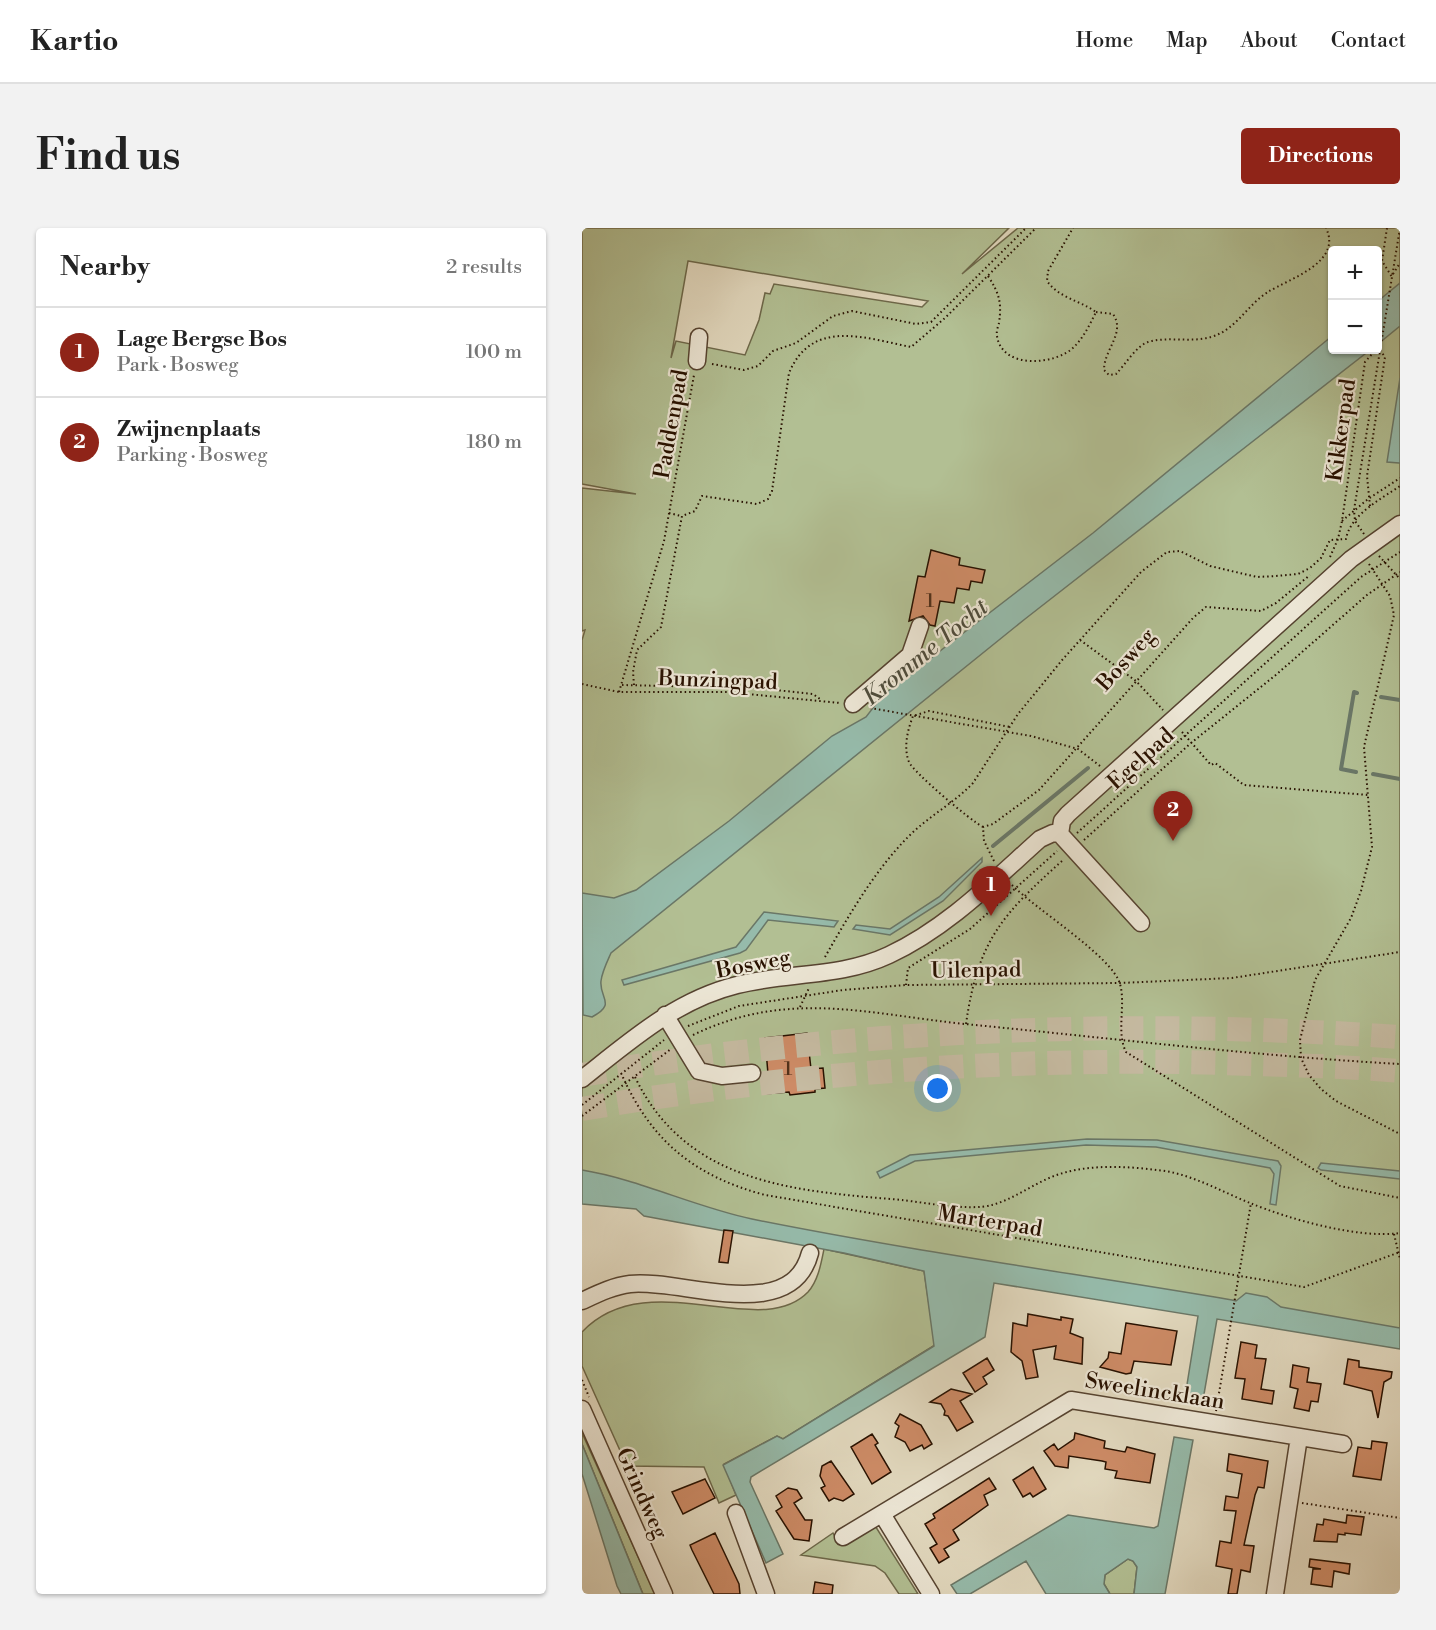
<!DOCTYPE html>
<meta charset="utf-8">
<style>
:root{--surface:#fff;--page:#f2f2f2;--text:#222;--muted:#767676;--line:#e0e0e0;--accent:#8f2418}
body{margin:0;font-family:"Libre Bodoni",serif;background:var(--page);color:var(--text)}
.controls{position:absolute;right:18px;top:18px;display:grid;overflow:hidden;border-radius:6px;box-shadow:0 2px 4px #0004}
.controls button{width:54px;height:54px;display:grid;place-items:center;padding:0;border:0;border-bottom:2px solid var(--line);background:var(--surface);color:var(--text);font:30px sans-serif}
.you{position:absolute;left:356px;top:861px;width:21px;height:21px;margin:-15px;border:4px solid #fff;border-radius:50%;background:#1a73e8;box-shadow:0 0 0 9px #1a73e833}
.badge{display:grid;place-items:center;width:39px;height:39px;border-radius:50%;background:var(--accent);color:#fff;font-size:20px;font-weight:700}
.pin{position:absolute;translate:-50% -50px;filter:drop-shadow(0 2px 3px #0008)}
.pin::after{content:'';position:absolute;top:32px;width:21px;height:18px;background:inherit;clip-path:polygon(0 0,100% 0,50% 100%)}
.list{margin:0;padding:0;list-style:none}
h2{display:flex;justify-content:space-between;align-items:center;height:78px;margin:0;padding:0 24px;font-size:26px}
h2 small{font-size:20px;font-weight:400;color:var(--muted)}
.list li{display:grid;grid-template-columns:39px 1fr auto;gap:18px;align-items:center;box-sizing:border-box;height:90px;padding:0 24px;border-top:2px solid var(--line)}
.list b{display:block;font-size:22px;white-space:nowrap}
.list p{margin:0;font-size:20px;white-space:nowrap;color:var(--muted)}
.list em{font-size:20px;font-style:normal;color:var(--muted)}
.map{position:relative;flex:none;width:818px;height:1366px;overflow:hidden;border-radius:6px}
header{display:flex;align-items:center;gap:36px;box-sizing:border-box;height:84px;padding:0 30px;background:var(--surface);border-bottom:2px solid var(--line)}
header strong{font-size:28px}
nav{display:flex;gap:33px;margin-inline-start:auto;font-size:21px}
.intro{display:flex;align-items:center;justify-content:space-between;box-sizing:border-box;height:144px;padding:0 36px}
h1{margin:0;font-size:42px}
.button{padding:15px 27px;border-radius:6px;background:var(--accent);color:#fff;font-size:21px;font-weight:700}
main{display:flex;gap:36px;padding:0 36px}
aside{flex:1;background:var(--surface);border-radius:6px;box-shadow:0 2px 4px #0004}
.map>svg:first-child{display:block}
.green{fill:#b2bf93;stroke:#6d684a;stroke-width:1.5;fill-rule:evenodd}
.water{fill:#96bbab;stroke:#6a7767;stroke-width:1.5}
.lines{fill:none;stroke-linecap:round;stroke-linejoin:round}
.stream{stroke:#6a7767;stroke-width:4}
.building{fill:#cd8b66;stroke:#281100;stroke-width:1.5}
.highway-tunnel{stroke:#c6bba2;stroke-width:24;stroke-dasharray:24 12;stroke-linecap:butt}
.minor-casing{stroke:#564330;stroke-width:19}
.path{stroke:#281100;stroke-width:2;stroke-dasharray:1.5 3;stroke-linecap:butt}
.minor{stroke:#ece6d5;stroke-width:16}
.labels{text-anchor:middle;stroke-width:4.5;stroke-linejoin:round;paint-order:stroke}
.number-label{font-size:20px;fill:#51301a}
.street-label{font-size:22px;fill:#281100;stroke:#ece6d5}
.water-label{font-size:24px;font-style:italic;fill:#4e4c3c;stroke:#ece6d5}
</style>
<header>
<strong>Kartio</strong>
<nav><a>Home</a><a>Map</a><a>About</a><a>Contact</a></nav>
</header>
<div class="intro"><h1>Find us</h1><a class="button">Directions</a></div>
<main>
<aside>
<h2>Nearby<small>2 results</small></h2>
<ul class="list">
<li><span class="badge">1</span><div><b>Lage Bergse Bos</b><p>Park · Bosweg</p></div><em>100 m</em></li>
<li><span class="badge">2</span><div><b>Zwijnenplaats</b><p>Parking · Bosweg</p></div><em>180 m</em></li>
</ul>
</aside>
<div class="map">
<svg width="818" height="1366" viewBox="0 0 818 1366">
<rect width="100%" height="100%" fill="#e2d9bf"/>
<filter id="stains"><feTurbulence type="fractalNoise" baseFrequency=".00333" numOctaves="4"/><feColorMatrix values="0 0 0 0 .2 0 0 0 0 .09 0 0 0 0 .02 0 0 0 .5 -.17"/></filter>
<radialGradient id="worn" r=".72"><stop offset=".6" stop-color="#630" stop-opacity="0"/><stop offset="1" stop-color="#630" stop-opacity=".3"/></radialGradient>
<path class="green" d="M0,0H427L380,46L436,0H818V1105L0,965V412L3,402L0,403V260L54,266L0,256ZM750,22H796V122H750ZM106,33L346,73L340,79L192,56L188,66L183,65L177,92L163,127L94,113L89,130Z
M242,1021L342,1043L353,1117L201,1211L195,1208L142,1236L154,1267L137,1275L122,1239L45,1238L0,1138V1104C65,1035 178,1114 226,1064C236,1053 239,1036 242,1021Z
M0,1205L73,1366H61L0,1216Z
M292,1296L336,1366H317L303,1345L293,1338L219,1327L251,1305L257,1316Z
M546,1331L551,1333L555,1339L552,1366H528L522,1356L523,1347Z"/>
<path class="water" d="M818,55V98L796,116V73Z
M750,108V122H788L443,391L29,725C25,734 20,744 19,753C17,770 35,776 10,789L1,787L0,665L32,670L54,662L147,593L250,508L284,489L301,467L511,305Z
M818,150V235H817L805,234Z
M400,630V634L361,673L308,707L271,701L274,697L308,701L357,669Z
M182,684L256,693L252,699L186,692L164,722L158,725L42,757L40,752L154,719Z
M505,911L575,912L696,933L699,938L694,977L688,976L692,946L688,940L574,919L504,917L333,933L298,950L295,944L328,927Z
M739,935L818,943V951L739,942L736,940Z
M0,942C56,951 113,979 170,991C329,1023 490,1045 650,1072L654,1073L664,1065L685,1069L699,1079L818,1100V1121L635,1091L621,1172L607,1173L603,1169L616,1088L412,1055L403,1109L169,1249L168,1254L201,1326L184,1335L141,1237L195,1208L201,1211L352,1118L342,1043L262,1025L62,988L54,981L0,976Z
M592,1209L611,1212L583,1366H552L555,1339L551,1333L546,1331L523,1347L522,1356L528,1366H464L444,1333L388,1366H375L369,1357L486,1287L572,1300L576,1298Z
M0,1216L60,1364L61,1366H39L35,1358L0,1246Z"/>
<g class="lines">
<path class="stream" d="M799,469L818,472
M774,544L759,541L772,464L775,465
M791,546L818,551
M411,618L506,540"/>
</g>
<path class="building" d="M349,322L378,330L377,337L403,342L400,355L389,353L387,362L375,360L372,375L358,373L353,398L348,397L341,388L327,393L336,348L343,349Z
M225,805L229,841L241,840L243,860L233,861V864L208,867L207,864L182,866L180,846H186L183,810Z
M142,1002L151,1003L146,1035L137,1034Z
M446,1086L479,1092V1089L491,1091L488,1105L501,1110L500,1136L472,1131L474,1118L451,1122L456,1149L444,1151L440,1133L429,1124L431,1095L445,1098Z
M544,1095L595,1103L589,1137L552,1133L549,1145L544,1146L518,1139L526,1130L527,1124L539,1126Z
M659,1114L675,1117L673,1130L684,1131L679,1161L692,1163L690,1176L660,1171L663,1151L653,1150Z
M405,1130L412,1142L401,1149L405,1156L393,1164L381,1145Z
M766,1131L777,1133V1139L810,1144L809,1150L802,1154L796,1190L790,1163L762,1156Z
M711,1137L727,1140L725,1154L739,1156L736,1174L729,1173L727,1183L712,1180L716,1161L708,1159Z
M369,1161L390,1166L378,1173L391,1194L375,1203L366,1188L362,1187L363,1183L359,1176L348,1174Z
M318,1186L339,1197L350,1216L342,1221L340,1217L328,1223L323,1214L313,1209L317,1198L313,1195Z
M493,1205L523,1213L522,1220L543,1224L545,1219L573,1226L568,1255L533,1250L535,1243L523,1241L524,1234L520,1233L487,1228L486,1240L473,1238L462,1223L472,1216L476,1222L492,1211Z
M290,1206L296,1215L293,1217L309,1244L290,1256L269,1219Z
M790,1213L805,1215L799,1252L771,1248L776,1219L789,1221Z
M647,1226L686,1233L682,1260L676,1259L673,1267L662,1317L672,1318L668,1344L659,1342L655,1366H646L650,1341L634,1338L638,1313L649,1315L654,1283L642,1282L644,1268L656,1270L660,1246L645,1243Z
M249,1233L272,1266L261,1273L252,1270L247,1273L239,1260L243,1258L238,1248L240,1238Z
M451,1239L464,1261L451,1269L448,1265L441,1269L431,1252Z
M407,1250L414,1261L402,1267L406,1277L371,1302L377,1312L362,1321L367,1329L357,1335L348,1320L355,1316L343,1296L353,1290L351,1286Z
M123,1251L133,1270L101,1286L90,1264Z
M206,1260L215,1262L220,1270L212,1275L223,1292H230L227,1313L212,1311L194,1283L200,1279L194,1268Z
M765,1287L782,1289L779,1307L763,1305V1307L756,1306L755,1314L732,1313L735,1296L741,1297L742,1291L764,1295Z
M133,1305L157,1356L158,1366H132L110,1322L108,1317Z
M728,1331L768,1336L767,1346L752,1343L750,1359L729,1356L731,1341H739L727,1339Z
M233,1354L251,1357L250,1366H231Z"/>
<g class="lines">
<path class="highway-tunnel" d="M0,847C270,801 544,790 818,809
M0,881C212,845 427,829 641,835C700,837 759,838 818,843"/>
<g class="minor-casing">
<path id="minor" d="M115,133L117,109
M271,476L328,427L338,398
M478,606L559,695
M83,787L117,843L140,848L170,845
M0,851C48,813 94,772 155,757C206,744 258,750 307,727C365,700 411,653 458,611L471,605L478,606L480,593L486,586L769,331L818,296
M0,1073C15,1066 31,1058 48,1056C99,1050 209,1098 228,1025
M0,1181L82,1366
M154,1285L184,1366
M300,1286L349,1366
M261,1309L489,1172L761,1216
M693,1366L717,1209"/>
</g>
<path class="path" d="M805,0L800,33L810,49
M811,46L818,35
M406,48C417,65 420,74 417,95C416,98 414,105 415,108C420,142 474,137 492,119C502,109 508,96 514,84C497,72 477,70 465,53L466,43L491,0
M514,84L531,86C544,105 522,121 522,142L527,147L534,146C543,137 554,118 566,114C586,108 609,115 629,109C654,102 665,77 686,64C706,51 761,35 744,0
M130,136L162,142L176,138L191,123L214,115L251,88L270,83L334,96L349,94L444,0
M788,278L785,248L803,129L798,122
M87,285L99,288
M760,293L786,271L818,250
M782,306L773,293L772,282L818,0
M797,328L818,351
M748,329L756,311L760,293L783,134L790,126L798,122
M787,336L808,368L812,387L782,519L790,619L779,663L769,690L733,752L718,812L719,830L727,847L739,861L754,873L818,906
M498,412L554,453L581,482
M0,456L37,464H145L258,475
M40,457L175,460L231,466L238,471
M52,457L51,444L55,422L79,399L100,288L113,283L120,268L175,276L186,271L190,263L207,145C230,90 283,110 329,119L363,90L454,0
M37,464L82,313L112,147
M288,480L449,508L496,521L518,538
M600,504L629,537L633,535L662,557L786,567
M401,599C389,593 331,544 327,534C321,519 326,501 331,488L347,483L428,499
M495,605L779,349L818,324
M502,612L609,515L695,446L785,367L818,344
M412,633L402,613L401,599L411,596L457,562L611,390L624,379L679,383L694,375L728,347
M430,657C452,680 531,729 538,756C544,777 534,804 544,824L758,958L818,970
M243,729C267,687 293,642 327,608C347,588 372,575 391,555L436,486L481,431L559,344L585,324L598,323L628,338L675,349L694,348L716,346L728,340L739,330L748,312L764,311C768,287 799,271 818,258
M324,757L326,740L388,701L475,623
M218,779L227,760
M384,796C396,712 420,687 481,632
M106,798L157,778L261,762L324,757L538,755L650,750L818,724
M111,807C206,761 285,786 383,796C528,810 673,828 818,836
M39,845C69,913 112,948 183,967L722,1059L818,1024
M53,849C105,957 214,963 320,972C345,975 387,983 410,977C432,971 451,956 472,948C504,936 542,938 575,942C608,945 638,963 668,975C707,991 776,1011 818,1005
M0,877L82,812
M0,888L89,821
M812,1006L818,1031
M0,1152L7,1169
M634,1183L669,975
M720,1275L818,1290"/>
<use href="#minor" class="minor"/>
</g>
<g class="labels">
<g class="number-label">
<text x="348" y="379">1</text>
<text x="206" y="847">1</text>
</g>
<g class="street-label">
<text transform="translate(88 196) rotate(-80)" y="8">Paddenpad</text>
<text transform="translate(758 202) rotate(-82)" y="8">Kikkerpad</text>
<text transform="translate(543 431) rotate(-48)" y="8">Bosweg</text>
<text transform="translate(136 451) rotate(2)" y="8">Bunzingpad</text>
<text transform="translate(558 530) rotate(-42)" y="8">Egelpad</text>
<text transform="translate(171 735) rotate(-11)" y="8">Bosweg</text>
<text transform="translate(394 741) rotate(-1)" y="8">Uilenpad</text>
<text transform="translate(408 992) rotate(9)" y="8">Marterpad</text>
<text transform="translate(573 1162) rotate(9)" y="8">Sweelincklaan</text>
<text transform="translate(61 1265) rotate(66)" y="8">Grindweg</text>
</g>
<g class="water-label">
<text transform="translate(343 424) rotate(-39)" y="8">Kromme Tocht</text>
</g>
</g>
<rect width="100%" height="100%" filter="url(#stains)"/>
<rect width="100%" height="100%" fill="url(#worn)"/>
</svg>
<div class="controls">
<button>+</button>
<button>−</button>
</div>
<div class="you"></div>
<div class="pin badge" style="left:409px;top:688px">1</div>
<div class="pin badge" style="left:591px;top:613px">2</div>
</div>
</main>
